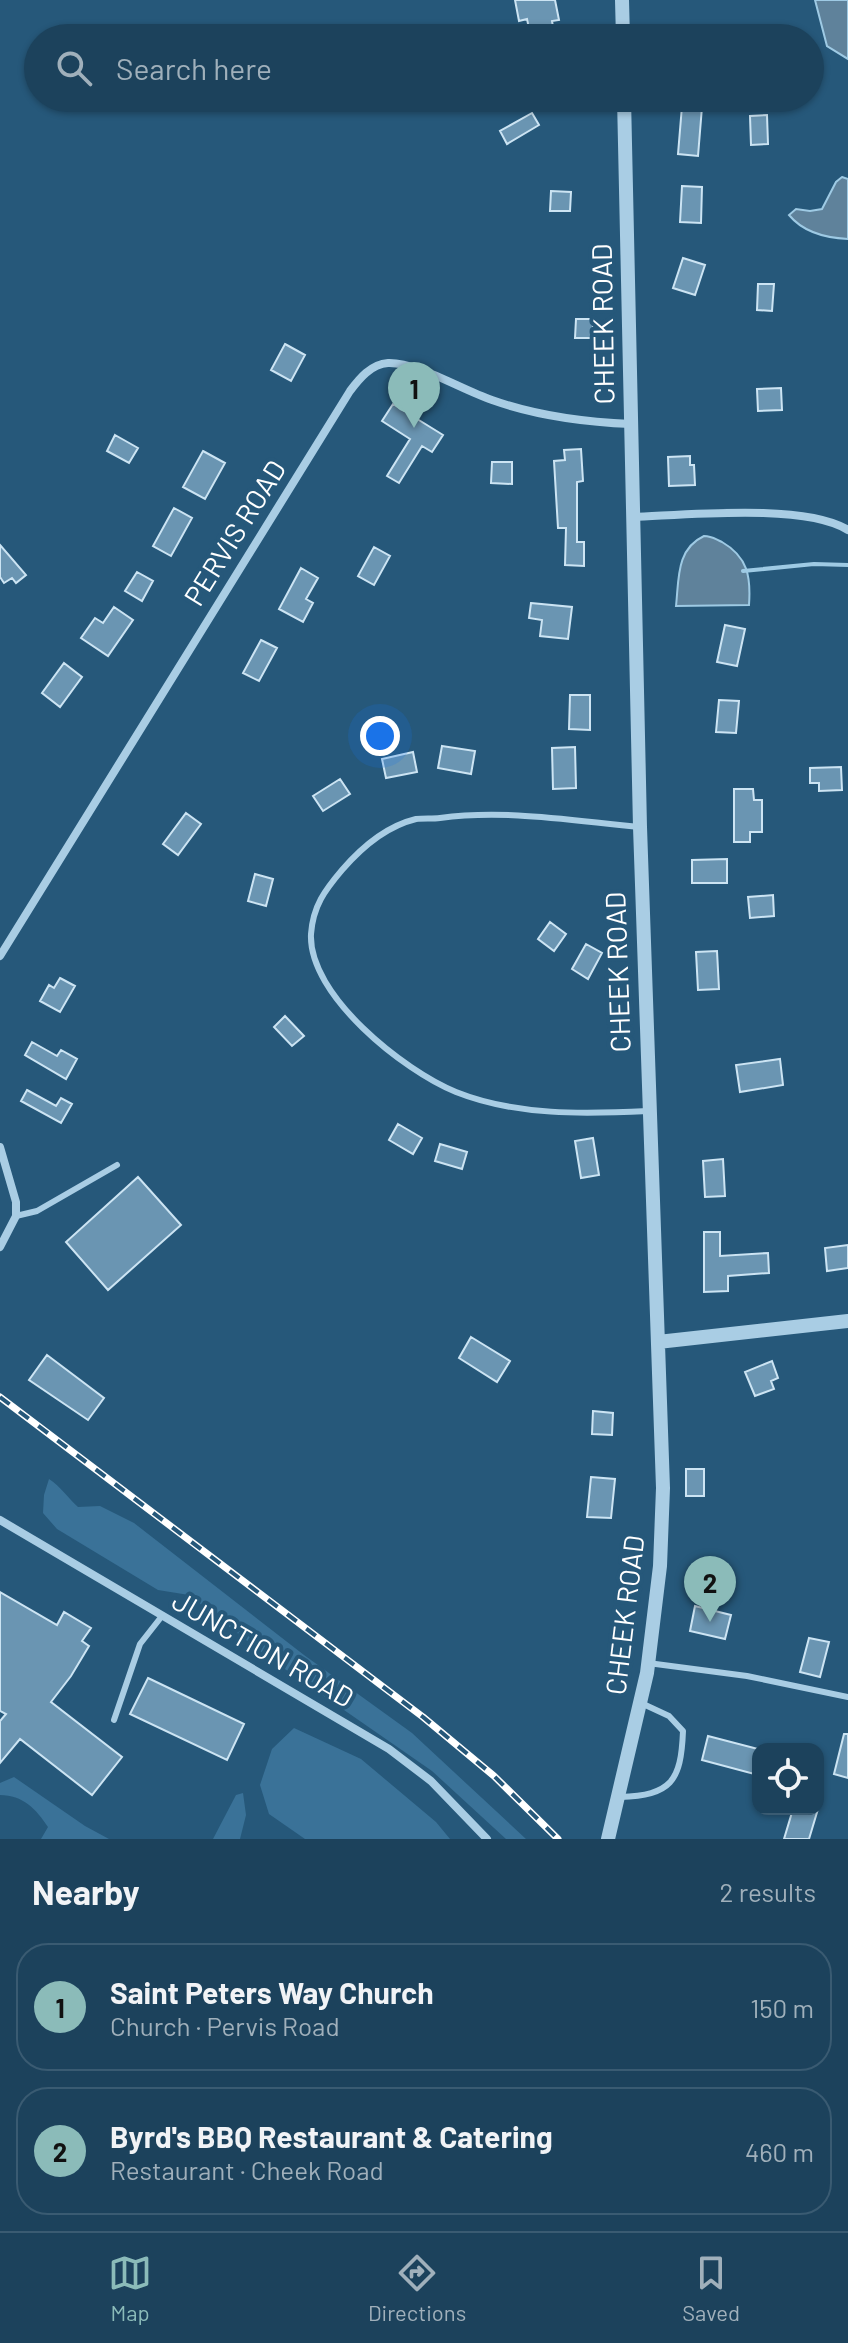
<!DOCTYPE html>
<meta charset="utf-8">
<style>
:root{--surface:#1c425c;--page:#254962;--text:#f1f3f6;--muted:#a0b0bb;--line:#3a5b72;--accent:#8bbbb9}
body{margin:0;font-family:Barlow,sans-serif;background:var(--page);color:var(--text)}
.controls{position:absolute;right:24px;bottom:24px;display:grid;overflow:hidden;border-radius:16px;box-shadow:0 2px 6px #0004}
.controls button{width:72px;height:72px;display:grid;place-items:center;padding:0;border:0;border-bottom:2px solid var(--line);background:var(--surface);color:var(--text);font:40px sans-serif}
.you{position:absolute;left:380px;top:736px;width:28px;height:28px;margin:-20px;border:6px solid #fff;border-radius:50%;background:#1a73e8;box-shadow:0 0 0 12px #1a73e833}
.badge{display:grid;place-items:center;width:52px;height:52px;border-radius:50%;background:var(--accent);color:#111;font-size:26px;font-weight:700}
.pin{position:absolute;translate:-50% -66px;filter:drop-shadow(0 2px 4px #0008)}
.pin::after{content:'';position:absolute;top:42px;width:28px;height:24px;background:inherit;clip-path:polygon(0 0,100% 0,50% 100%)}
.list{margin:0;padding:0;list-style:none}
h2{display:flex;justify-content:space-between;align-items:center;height:104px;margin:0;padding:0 32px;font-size:34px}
h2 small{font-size:26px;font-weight:400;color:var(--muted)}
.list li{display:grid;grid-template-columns:52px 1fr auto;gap:24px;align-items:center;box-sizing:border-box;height:128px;margin:0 16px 16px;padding:0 16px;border:2px solid var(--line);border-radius:32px}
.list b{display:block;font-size:30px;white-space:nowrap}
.list p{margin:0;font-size:26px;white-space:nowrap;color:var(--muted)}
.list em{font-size:26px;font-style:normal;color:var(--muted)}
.icon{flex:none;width:44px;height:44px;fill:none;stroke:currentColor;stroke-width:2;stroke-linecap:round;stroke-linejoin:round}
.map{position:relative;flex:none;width:848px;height:1839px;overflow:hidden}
.search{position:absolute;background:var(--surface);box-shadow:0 2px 6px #0004;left:24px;right:24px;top:24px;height:88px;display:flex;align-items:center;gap:20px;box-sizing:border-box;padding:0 28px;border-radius:44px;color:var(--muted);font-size:30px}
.sheet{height:392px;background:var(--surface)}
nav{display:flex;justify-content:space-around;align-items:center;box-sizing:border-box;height:112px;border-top:2px solid var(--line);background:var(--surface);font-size:22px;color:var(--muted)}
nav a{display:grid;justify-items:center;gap:4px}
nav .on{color:var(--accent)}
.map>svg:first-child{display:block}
.green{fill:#3a7298}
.water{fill:#5f829b;stroke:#9ecae4;stroke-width:2}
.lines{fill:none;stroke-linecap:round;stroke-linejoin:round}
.stream{stroke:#9ecae4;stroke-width:4}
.building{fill:#6a95b2;stroke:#cce4f3;stroke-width:2}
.service{stroke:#a9cde4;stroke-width:6}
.minor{stroke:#a9cde4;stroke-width:8}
.tertiary{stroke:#a9cde4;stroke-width:14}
.rail-casing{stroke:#fff;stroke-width:7}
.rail{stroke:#26587a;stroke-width:4;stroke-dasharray:12;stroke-linecap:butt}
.labels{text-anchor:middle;stroke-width:8;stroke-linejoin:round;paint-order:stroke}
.street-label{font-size:28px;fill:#fff;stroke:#26587a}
</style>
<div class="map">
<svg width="848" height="1839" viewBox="0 0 848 1839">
<rect width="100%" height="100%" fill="#26587a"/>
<path class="green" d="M49,1479C61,1487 67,1497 78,1507L100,1506L134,1523L304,1655L412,1733L526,1839H506L432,1771L269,1658L189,1595L158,1590L57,1529L43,1513L44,1495Z
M294,1728L361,1759L436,1822L450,1839H305L269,1814L260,1785L272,1749Z
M14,1777L85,1826L109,1839H41L48,1827C36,1809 23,1795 0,1795V1783Z
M243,1793L246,1815L240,1839H213L236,1795Z"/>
<path class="water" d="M815,0H848V59L827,46Z
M842,177L848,179V239C827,238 803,232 789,215L796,209L810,211L822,209L836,182Z
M704,536C712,536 715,539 722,542C748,557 751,577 749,605L676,606C679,579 676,549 704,536Z"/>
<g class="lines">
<path class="stream" d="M743,571L814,564L848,565"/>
</g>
<path class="building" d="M515,0H555L559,20L552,21L555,38H531L527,19L519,21Z
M682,106L702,107L698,156L678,154Z
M532,113L539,125L507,144L500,131Z
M767,115L768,144L751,145L750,116Z
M682,186L702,187L701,223L680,222Z
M551,191L571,192L570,211H550Z
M683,258L705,265L695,295L673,288Z
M758,284H774L772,311L757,310Z
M576,319H593V338H575Z
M285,344L305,355L291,381L271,370Z
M781,388L782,410L758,411L757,389Z
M393,404L443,435L432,452L422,446L399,483L387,476L410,439L382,421Z
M115,435L138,448L129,463L107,451Z
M581,449L583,481L577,482V542H584V566L565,565L566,528H558L554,461L565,460L564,450Z
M203,451L225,463L205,499L183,487Z
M690,456V465H694L695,485L669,486L668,457Z
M492,462H512V484L491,483Z
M174,508L192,518L171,556L153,546Z
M0,545L26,575L16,583L12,578L4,583L0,577Z
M374,547L390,556L374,585L358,576Z
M301,568L318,578L306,599L313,603L303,622L279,609Z
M137,572L153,581L142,601L125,591Z
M531,603L572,607L568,639L540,636L542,620L529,618Z
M114,607L133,620L108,656L81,638L95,618L103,623Z
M725,625L745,629L737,666L717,662Z
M261,640L277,648L259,681L243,673Z
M64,663L82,677L60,707L42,693Z
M570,695H590V730L569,729Z
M719,700L739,701L736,733L716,732Z
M442,746L475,751L471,774L438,768Z
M575,747L576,788L553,789L552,748Z
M413,752L417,772L386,778L382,759Z
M841,767L842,790L819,791V783H810V768Z
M340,779L350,794L323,811L313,796Z
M734,789H753L754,800H762V832H750V842H734Z
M186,813L201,824L178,855L163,844Z
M727,859V883H692V860Z
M255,874L273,879L266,906L248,901Z
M773,895L774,916L750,918L748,897Z
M550,922L566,934L554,951L538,939Z
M586,944L602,953L588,979L572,969Z
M717,951L719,989L698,990L696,952Z
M60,978L75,986L60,1012L40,1001L49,985L54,988Z
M285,1016L304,1036L292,1046L274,1027Z
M32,1042L57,1056L61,1050L77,1059L66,1079L25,1055Z
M780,1059L783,1085L740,1092L736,1065Z
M27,1090L56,1106L61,1098L72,1104L61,1123L21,1101Z
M398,1124L422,1138L413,1154L389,1140Z
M593,1138L599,1175L581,1178L575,1141Z
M440,1144L467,1152L462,1169L435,1161Z
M723,1159L725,1196L705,1197L703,1161Z
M138,1177L181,1225L108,1290L66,1242Z
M704,1232H720V1256L768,1253L769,1273L728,1276V1291L704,1292Z
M848,1245V1268L827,1271L825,1248Z
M471,1337L510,1361L497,1382L459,1358Z
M47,1355L104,1398L88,1420L29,1380Z
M772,1361L778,1378L771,1381L774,1389L755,1396L745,1372Z
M593,1411L613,1413L612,1435L592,1434Z
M686,1469H704V1496H686Z
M591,1477L615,1479L611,1518L587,1517Z
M0,1592L57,1625L64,1612L91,1628L82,1641L89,1646L71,1676L51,1702L122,1757L92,1795L20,1739L0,1763V1721L6,1714L0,1711Z
M695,1606L731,1615L725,1639L690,1631Z
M809,1638L829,1642L820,1677L800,1672Z
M148,1678L244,1724L227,1760L130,1714Z
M844,1734H848V1778L834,1774Z
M708,1736L758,1749V1775L702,1760Z
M793,1809H818L809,1839H784Z"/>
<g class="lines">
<path class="service" d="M640,827C574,821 506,809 440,818C432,819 424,818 416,819C387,826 361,848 342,870C325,890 313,906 311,934C308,995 404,1071 456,1092C516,1116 585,1114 648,1111
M16,1216L37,1211L117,1165
M648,1663L747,1676L848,1697
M114,1720L140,1644L162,1616
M620,1797C671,1795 681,1782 683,1731L669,1716L641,1703"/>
<path class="minor" d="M633,517C686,515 805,503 848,530
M0,956L350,391C359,379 371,364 388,363C417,362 462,390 492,400C537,416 583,422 631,424
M0,1147L16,1202V1216L0,1247
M0,1520L389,1749L431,1781L487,1839"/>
<path class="tertiary" d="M622,0L623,38
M658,1342L848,1321
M608,1839L647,1673L660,1566L663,1488L640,827L624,98"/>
<g class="rail-casing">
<path id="rail" d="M0,1397L423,1717L494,1776L558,1839"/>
</g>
<use href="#rail" class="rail"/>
</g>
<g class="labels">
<g class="street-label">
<text transform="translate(603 324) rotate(-91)" y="10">CHEEK ROAD</text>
<text transform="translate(235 533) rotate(-58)" y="10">PERVIS ROAD</text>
<text transform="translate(618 972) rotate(-92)" y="10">CHEEK ROAD</text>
<text transform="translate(625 1615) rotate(-83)" y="10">CHEEK ROAD</text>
<text transform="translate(263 1649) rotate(30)" y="10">JUNCTION ROAD</text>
</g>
</g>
</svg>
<div class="controls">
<button><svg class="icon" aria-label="locate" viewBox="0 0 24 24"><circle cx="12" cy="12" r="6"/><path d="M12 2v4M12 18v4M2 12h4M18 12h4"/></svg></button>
</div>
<div class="you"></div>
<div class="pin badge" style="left:414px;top:428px">1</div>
<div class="pin badge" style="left:710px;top:1622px">2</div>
<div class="search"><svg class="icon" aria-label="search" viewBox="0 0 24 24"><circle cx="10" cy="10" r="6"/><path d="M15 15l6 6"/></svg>Search here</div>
</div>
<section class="sheet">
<h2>Nearby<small>2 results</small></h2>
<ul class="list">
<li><span class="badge">1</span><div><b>Saint Peters Way Church</b><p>Church · Pervis Road</p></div><em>150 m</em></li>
<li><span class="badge">2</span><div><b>Byrd's BBQ Restaurant &amp; Catering</b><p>Restaurant · Cheek Road</p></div><em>460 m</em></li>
</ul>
</section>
<nav>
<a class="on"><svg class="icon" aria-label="map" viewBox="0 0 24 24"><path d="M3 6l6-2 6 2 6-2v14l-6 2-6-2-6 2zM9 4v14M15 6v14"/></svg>Map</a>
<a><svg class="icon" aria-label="directions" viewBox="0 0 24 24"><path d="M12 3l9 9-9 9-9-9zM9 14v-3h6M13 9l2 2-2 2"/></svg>Directions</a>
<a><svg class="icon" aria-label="saved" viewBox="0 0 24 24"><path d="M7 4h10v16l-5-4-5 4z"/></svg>Saved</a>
</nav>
